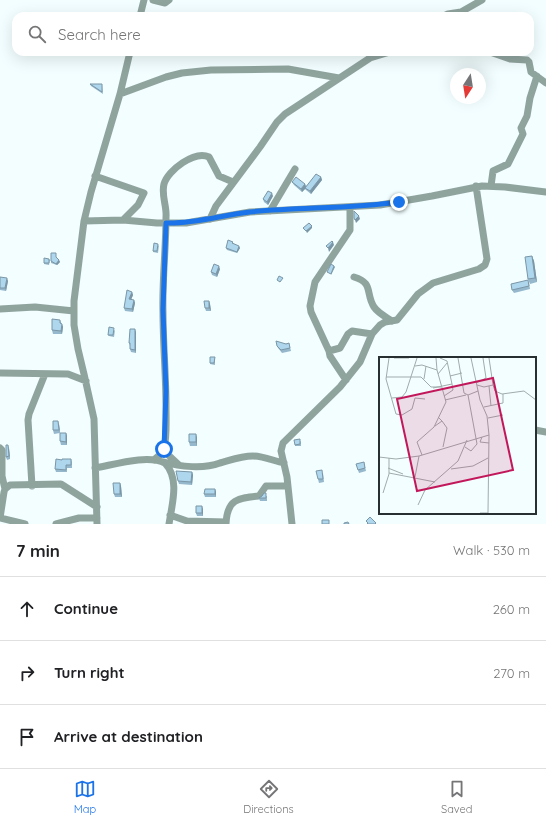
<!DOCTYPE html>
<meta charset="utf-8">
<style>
:root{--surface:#fff;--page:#f6f6f6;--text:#202124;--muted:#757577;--line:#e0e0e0;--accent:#1a73e8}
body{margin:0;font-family:Quicksand,sans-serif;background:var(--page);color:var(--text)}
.compass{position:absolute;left:450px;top:68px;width:36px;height:36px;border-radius:50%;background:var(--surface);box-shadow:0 4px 16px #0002;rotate:192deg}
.stop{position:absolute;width:12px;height:12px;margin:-9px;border:3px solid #1a73e8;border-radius:50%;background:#fff}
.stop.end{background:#1a73e8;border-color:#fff;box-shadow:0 1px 4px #0008}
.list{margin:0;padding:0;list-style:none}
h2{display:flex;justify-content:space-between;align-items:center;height:52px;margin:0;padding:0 16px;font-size:17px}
h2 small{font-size:13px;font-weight:400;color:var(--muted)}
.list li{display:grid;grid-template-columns:26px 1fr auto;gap:12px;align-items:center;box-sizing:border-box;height:64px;padding:0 16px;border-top:1px solid var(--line)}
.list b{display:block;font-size:15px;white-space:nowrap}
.list em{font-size:13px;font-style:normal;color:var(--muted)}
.icon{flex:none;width:22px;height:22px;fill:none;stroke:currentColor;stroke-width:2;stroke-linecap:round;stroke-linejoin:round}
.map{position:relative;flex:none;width:546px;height:524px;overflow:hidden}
.search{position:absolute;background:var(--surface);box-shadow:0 4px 16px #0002;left:12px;right:12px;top:12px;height:44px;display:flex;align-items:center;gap:10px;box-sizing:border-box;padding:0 14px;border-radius:12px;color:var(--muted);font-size:15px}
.sheet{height:244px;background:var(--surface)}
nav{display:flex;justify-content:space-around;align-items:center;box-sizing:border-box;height:56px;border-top:1px solid var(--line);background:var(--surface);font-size:11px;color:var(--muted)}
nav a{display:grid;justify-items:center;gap:2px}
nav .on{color:var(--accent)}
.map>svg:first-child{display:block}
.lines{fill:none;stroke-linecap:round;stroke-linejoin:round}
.minor{stroke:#90a49e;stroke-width:7}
.wall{fill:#96b8cc}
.shaded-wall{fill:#7a96a6}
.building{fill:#aed6ed;stroke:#7a96a6}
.route{stroke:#1a73e8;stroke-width:5}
.inset-road{fill:none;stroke:#a1abac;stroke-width:1}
.view{fill:#c2185b;fill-opacity:0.15;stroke:#c2185b;stroke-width:2}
.inset-edge{fill:none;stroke:#272f30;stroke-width:2}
</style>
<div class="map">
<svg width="546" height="524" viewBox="0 0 546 524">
<rect width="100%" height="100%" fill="#f2feff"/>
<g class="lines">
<path class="minor" d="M153,0L165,3L169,0
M140,16L144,0
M444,16L448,14L461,12L482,0
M490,52L510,59L527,60L529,62L531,72L546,83
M120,94L166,77L182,73L211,70L288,69L339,78
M95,176L144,193L138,205L123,220
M491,186L493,171L508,164L523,134L521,128L527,116L530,98L537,76
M270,211L295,169
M210,219L216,206L260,147L277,122L285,114L370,58L390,52
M84,221L123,220L157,223H186L250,212L380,205L432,196L482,186L505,187L546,192
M354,277C374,283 365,293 374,307C378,313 386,317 392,321
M0,309L35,307L74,311
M329,351L311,312L310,306L315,282L350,230V207
M0,373L68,374L86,381
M346,380L330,356L329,351L340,348L348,334L352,331L372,334
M535,430L546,432
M0,448L2,450V476L5,489
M164,451L179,465
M154,460L162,453L164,449C167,436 166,421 166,407C166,375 163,344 163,312C162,281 166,249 166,217C167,206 161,195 164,184C168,170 195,150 209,157L219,176L233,182
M164,462C180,467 204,469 220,463C231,460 241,456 253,456C263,456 274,461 284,463
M95,468C113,465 147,454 165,463C180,479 172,504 169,524
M32,486L28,420L29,414L45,374
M170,515L187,521L226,522
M0,518L4,492L5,489L10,485L61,484L97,507
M0,518L25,524
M56,524L79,518H97
M97,524L94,419L84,374L78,349L74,325V301L84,221L91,192L120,94L130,52
M226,524C227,499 238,498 259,496L266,486H288
M292,524L287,477L281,451L283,443L340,387L360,362L372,334L380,325L385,322L397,320L418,294L433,283L479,269L485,265L487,259L476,186"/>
</g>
<path class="wall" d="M90,84H102L103,94L91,86Z
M321,177L322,180L311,194L306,190L305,189L302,192L294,185L292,182L305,184L306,186Z
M273,196L268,205L264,202L263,199Z
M233,243L240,248L237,253L227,250L226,248Z
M159,245L158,253L153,252V251Z
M56,255V257L60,262L57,265L51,263V261Z
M532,256L534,261L537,282L530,284L528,279Z
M49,259L50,260L49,265L44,264V263Z
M220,269L217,277L212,275L211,272Z
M0,277L8,281L6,291L0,290Z
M529,283L530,289L514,293L512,290Z
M132,292L133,295L131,300H134L135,303L133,312L125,311L124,308Z
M209,301L210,304L211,311H206L205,308Z
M60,320L63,327L62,334H53L52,330Z
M115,330L114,337L109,336L108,335Z
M136,332V353L131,352L130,349V346L129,343Z
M289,343L291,351L282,353L278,348L277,346Z
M215,357V365L210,364V363Z
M59,424L60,433L54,434L53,430Z
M66,433L67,436V445H61L60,441Z
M197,437V446H190L189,442Z
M301,441V446H295V445Z
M9,448L10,459L7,460L6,457Z
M71,459L72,462V468H67V472H56L55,469L62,460Z
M364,462L366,471L359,473L358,470Z
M192,472L193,475L192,485L179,484L178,481Z
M323,473L324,482L319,483L318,479Z
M120,483L121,486L122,497H115L114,494Z
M215,489L216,492V497H205L204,494Z
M267,496V501H260L259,498Z
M203,509V516H197L196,513Z"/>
<path class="shaded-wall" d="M321,177L322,180L311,194L310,191Z
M305,184L306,187L305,188V189L302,192L301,189Z
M272,193L273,196L268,205L267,202Z
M359,216L360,219L356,223L355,220Z
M312,226V228L307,233L306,231Z
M333,242L334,245L329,252L328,248Z
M239,246L240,248L237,253V252Z
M532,256L534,261L537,282L535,278Z
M59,260L60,262L57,265L56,264Z
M219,266L220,269L217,277L216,274Z
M334,266L335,267L331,275V274Z
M7,278L8,281L6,291L5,288Z
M132,292L133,295L130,302L129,299Z
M134,300L135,303L133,312L132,309Z
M209,301L210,304L211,311L209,308Z
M62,324L63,327L62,334L61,331Z
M135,329L136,332V353L135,350Z
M58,421L59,424L60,433L59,430Z
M66,433L67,436V445L66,442Z
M196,434L197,437V446L196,442Z
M8,445L9,448L10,459L9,456Z
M192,472L193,475L192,485L191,482Z
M120,483L121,486L122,497L120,494Z
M215,489L216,492V497L215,494Z
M202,506L203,509V516L202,513Z"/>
<path class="building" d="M90,84H102V92Z
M316,174L321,177L310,191L305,188Z
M296,177L305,184L301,189L292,182Z
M268,191L272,193L267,202L263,199Z
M354,211L359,216L355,220L354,218Z
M309,223L312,226L306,231L303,228Z
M228,240L233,242L232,243L239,246L237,252L226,248Z
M332,241L333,242L328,248L326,246Z
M154,243L158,244L157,251H153Z
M51,253H56V257L59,260L56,264L51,261Z
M532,256L535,278L528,279L525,257Z
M44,258L49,259V263H44Z
M214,264L219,266L216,274L211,272Z
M331,264L334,266L331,274L327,272Z
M279,276L283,278L280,282L277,280Z
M0,277L7,278L5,288H0Z
M528,280L529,286L512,290L511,284Z
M127,290L132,292L129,299L134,300L132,309L124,308Z
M204,301H209V308H205Z
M52,319L60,320V323L62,324L61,331L52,330Z
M109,327L114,328L113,335H108Z
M130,329H135V350L130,349V343H129Z
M276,341L286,344L289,343L290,348L281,350L277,346Z
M210,357H215L214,363H210Z
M53,421H58L59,430H53Z
M60,433H66V442L60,441Z
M189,434H196V442H189Z
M300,439V444L295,445L294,440Z
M6,445H8L9,456L6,457Z
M56,459L62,460V459H71V465H66V470L55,469Z
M364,462L365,468L358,470L356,464Z
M322,470L323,479H318L316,471Z
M176,471L192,472L191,482L178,481Z
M113,483H120V494H114Z
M205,489H215V494H204Z
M264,493H266V498H259L262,496Z
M196,506H202V513H196Z
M370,517L376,523L375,524H367L368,523L366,521Z
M322,520H329V524H322Z
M348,522L349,524H344V523Z"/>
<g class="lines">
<path class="route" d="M164,449L166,391L163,310L166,223C195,224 222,215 250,212C299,207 349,209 399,202"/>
</g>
<g transform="translate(379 357)">
<rect width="157" height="157" fill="#f2feff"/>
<path class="inset-road" d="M10,1L7,22L17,57L23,58L33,52L36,41L46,42M15,1H30M57,1L58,13M79,1L85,36L89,38L99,34M92,1L101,43L108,59L110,78L109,156H101M36,9L43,8L58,13L67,45L55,70L38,85L43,98M59,17L68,6M71,19L83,16M7,20H42L52,30H62M45,22L47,9M97,26L107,21L104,1M98,28L105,30L114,28L110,1M114,28L116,34L123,37L145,34L157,43M110,29L112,49M54,31L73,27L68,4L61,1M65,39L74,33L73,27M13,41L23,40L27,35L38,1M66,43L87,38M105,50L124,46V37M109,61L124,58M63,64L68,71L64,90M56,69L63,64L59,60M103,80L101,85L110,86M86,90L92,94L98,87L89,38M0,100L17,102L40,99L110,78M9,111L24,117M72,112L94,109L109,101M10,116L56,125M36,120L40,99M4,136L10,117V101M39,148L46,133L79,104L88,83"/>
<path class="view" d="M114,21L134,113L38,134L18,42Z"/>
<rect width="157" height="157" class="inset-edge"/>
</g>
</svg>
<svg class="compass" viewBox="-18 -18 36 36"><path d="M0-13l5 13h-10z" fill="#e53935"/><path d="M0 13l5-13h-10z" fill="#757577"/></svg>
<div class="stop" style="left:164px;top:449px"></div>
<div class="stop end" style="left:399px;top:202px"></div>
<div class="search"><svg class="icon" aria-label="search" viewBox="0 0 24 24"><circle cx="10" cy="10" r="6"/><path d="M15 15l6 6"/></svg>Search here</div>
</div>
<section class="sheet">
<h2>7 min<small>Walk · 530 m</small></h2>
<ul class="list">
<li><svg class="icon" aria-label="ahead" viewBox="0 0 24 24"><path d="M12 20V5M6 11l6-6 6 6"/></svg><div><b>Continue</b></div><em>260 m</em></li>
<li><svg class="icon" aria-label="right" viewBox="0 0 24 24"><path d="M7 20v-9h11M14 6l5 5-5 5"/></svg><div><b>Turn right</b></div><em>270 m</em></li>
<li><svg class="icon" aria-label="arrive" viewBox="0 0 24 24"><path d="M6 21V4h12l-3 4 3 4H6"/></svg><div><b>Arrive at destination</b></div></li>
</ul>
</section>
<nav>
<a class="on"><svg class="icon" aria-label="map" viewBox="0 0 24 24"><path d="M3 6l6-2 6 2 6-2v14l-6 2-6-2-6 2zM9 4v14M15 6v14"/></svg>Map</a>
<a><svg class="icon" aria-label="directions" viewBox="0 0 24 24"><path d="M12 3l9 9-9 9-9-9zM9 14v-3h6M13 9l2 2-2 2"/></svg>Directions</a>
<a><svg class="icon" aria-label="saved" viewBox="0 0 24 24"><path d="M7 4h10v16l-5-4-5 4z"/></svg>Saved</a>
</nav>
